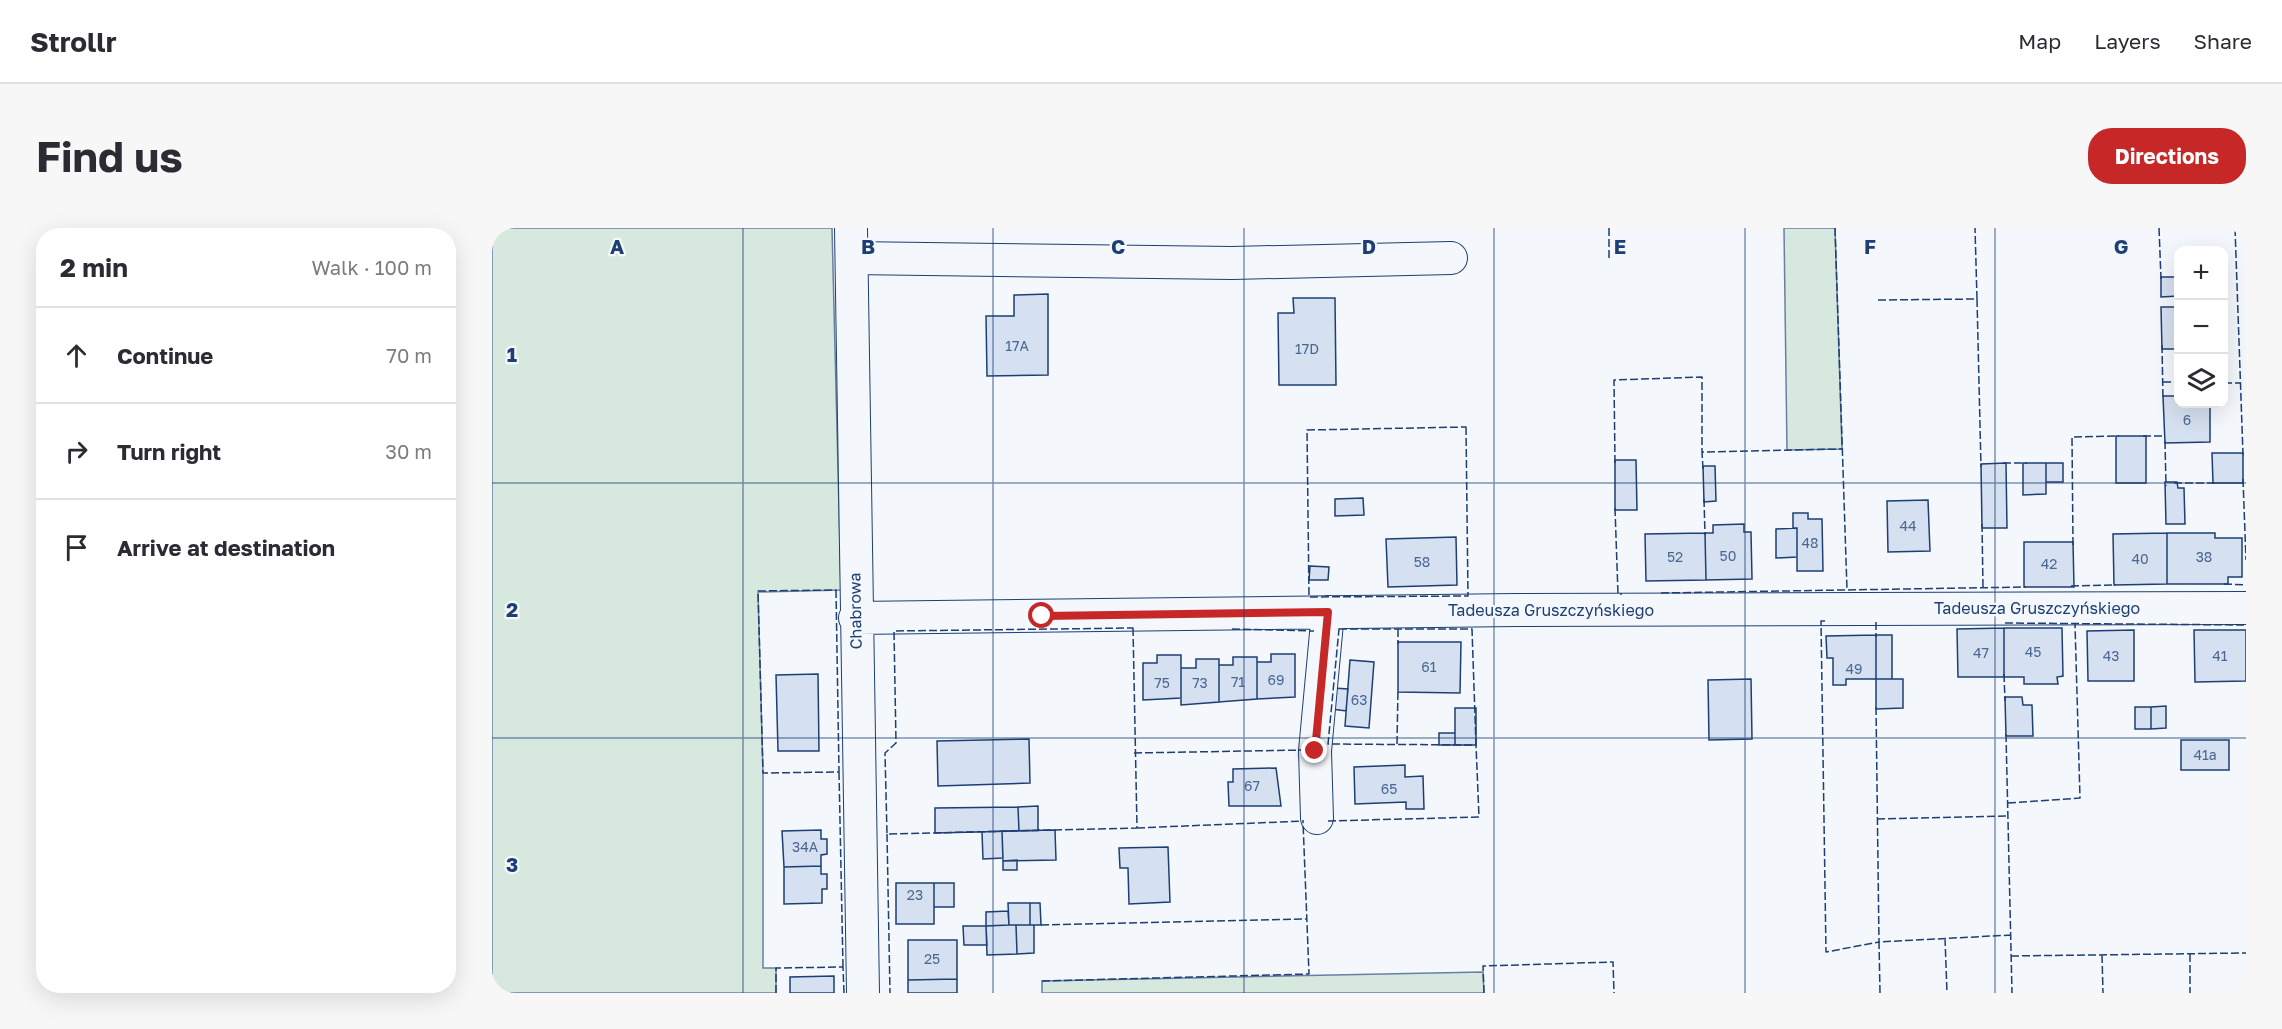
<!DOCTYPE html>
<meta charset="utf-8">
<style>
:root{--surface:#fff;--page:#f7f7f7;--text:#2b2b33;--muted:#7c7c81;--line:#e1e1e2;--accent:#c62828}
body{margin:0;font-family:"Golos Text",sans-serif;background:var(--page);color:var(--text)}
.controls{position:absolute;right:18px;top:18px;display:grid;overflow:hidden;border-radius:12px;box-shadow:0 6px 24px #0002}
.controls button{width:54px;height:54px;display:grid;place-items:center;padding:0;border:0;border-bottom:2px solid var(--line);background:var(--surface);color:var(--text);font:30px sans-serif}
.stop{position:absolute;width:18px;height:18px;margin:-14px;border:4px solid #c62828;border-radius:50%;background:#fff}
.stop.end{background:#c62828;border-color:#fff;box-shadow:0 2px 6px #0008}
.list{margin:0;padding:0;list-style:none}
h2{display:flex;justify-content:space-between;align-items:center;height:78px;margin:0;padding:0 24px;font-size:26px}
h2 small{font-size:20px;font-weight:400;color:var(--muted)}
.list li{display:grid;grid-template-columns:39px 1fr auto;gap:18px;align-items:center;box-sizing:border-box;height:96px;padding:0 24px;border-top:2px solid var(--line)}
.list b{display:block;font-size:22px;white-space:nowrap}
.list em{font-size:20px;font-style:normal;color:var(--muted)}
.icon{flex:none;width:33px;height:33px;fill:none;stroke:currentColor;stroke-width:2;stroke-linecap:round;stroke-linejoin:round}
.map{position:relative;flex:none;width:1754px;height:765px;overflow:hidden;border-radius:24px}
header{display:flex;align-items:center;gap:36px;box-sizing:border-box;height:84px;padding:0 30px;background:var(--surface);border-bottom:2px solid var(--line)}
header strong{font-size:28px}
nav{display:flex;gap:33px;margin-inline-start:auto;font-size:21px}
.intro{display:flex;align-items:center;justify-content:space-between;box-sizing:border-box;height:144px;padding:0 36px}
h1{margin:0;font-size:42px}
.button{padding:15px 27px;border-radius:24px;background:var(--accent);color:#fff;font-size:21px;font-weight:700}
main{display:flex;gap:36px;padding:0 36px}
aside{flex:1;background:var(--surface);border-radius:24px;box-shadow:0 6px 24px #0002}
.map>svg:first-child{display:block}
.green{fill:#d7e8df;stroke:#687fa3;stroke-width:1.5}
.building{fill:#d5e0f0;stroke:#1d3f73;stroke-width:1.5}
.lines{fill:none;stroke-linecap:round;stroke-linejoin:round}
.minor-casing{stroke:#1d3f73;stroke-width:34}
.minor{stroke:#f4f7fb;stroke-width:32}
.fence{stroke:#1d3f73;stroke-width:1.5;stroke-dasharray:8 3;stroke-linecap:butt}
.route{stroke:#c62828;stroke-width:8}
.grid{fill:none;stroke:#1d3f73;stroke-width:1.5;stroke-opacity:0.55}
.labels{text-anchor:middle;stroke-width:4.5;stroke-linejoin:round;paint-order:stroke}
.number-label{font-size:14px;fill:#4b6792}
.street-label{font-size:16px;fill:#1d3f73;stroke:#f4f7fb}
.grid-label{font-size:20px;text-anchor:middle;font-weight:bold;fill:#1d3f73;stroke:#f4f7fb;stroke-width:4.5;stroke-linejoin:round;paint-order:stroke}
</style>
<header>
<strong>Strollr</strong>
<nav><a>Map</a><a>Layers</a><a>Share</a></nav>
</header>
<div class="intro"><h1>Find us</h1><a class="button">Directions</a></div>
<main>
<aside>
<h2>2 min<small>Walk · 100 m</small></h2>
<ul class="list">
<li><svg class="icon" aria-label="ahead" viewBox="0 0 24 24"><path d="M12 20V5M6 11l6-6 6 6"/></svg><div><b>Continue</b></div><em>70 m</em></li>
<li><svg class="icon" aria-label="right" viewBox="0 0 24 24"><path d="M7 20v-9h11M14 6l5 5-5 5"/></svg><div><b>Turn right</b></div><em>30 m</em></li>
<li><svg class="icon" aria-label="arrive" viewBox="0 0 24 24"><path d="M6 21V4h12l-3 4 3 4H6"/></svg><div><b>Arrive at destination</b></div></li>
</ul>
</aside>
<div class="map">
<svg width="1754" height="765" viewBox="0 0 1754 765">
<rect width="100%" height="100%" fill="#f4f7fb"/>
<path class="green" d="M0,0H340L349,362L266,364L271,545V740H284V765H0Z
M1292,0H1343L1350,221L1295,222Z
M991,744L992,765H550V753Z"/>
<path class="building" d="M1669,49H1686V68L1669,69Z
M556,66V147L495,148L494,88H522V67Z
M1686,68V121H1670L1669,79H1685Z
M801,70H843L844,157H787L786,85H802Z
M1671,168H1686V176H1718V214L1673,215Z
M1624,208H1654V255H1624Z
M1720,225H1751V255H1721Z
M1123,232H1144L1145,282H1123Z
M1514,235L1515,300H1490L1489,236Z
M1531,235H1554V266L1531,267Z
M1554,235H1571V254H1554Z
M1211,238H1223L1224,273L1212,274Z
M1673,254H1685L1686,260H1692L1693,296H1674Z
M871,270L872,287L843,288V271Z
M1436,272L1438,323L1396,324L1395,273Z
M1301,285H1316V291H1330L1331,343H1305V300H1301Z
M1252,296V304H1259L1260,351L1214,352L1213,305H1221V297Z
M1305,300V329L1284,330V301Z
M1213,305L1214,352L1154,353L1153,306Z
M1675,305V356L1622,357L1621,306Z
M1675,305H1723V310H1750V349H1736V356H1675Z
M964,309L965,357L896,359L894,311Z
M1532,314H1581L1582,359H1532Z
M818,338L837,339L836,352H817Z
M1512,400V449H1466L1465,401Z
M1512,400H1570L1571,448L1565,449L1566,456H1532V449H1512Z
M1642,402V453H1596L1595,403Z
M1702,402H1754V453L1703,454Z
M1384,407H1400V451H1384Z
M1384,407V451H1354V457H1341V430H1335L1334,408Z
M906,414H969L968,465L906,464Z
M779,426H803V469L765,471V434H779Z
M665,427H689V470L651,472V435H665Z
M741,429H765V471L727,474V437H741Z
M704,431H727V474L689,477V440H704Z
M858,432L882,434L877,500L853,498Z
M326,446L327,523H286L284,447Z
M1259,451L1260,511L1217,512L1216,452Z
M1384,451H1411V480L1384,481Z
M841,460L856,461L854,483L840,481Z
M1513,469H1530L1531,477H1540L1541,508H1514Z
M1674,478V500L1659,501V479Z
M1643,479H1659V501H1643Z
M963,480H984V517H963Z
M947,505H963V517H947Z
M537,511L538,555L446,558L445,513Z
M1689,512H1737V542H1689Z
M913,537V549L931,548L932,581H914V574L863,576L862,539Z
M784,540L789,578H737L736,554H741V541Z
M546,578V603H527L526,579Z
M526,579L527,603L443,605V580Z
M329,602V611H335V626L329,627V638L292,639L290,603Z
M563,602L564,632L511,633L510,603Z
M510,603L511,630L491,631L490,604Z
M676,619L678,674L637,676L636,640H628L627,620Z
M525,632V642H511V633Z
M329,638V646H335V661H330V675L292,676V639Z
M404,655H442V696H404Z
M442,655H462V679H442Z
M516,675H538V697H517Z
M538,675H548L549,697H538Z
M516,683L517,697L494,698V684Z
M517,697H524L525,726L495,727L494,698Z
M524,697H542V725L525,726Z
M471,698H494L495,717H472Z
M416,712H465V751L416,752Z
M342,748V765H298V749Z
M465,751V765H416V752Z"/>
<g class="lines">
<g class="minor-casing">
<path id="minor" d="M359,0L371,765
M360,30L740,35L959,30
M363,390L1024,382L1754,380
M825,590L823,523L836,384"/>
</g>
<use href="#minor" class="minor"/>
<path class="fence" d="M1117,0V31
M1343,0L1355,362
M1667,0L1669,51
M1743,0L1751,227
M1485,71L1489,239
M1386,72L1485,71L1483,0
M1670,117L1671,171
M1671,154H1686
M1732,155H1749
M974,199L976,368L817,369L815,202Z
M1651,208H1672
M1673,213L1674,258
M1123,235L1122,152L1210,149V224
M1511,235H1535
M1211,241L1210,224L1350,221
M1751,251L1754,332
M1682,255H1724
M1212,271L1213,307
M1123,280L1126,366H1130
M1490,296L1491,359
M1581,317L1580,209L1627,208
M1732,356L1754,357
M1579,358L1624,357
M344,362L347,544L271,545L266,363Z
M1169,365L1534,359
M1333,393H1329L1334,724L1387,714L1384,478
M1384,394V409
M1513,395L1754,397
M641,400L645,600L395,606L393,525L404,515L402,403Z
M740,401L822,403
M847,401H980L984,517L836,516Z
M906,401V416
M1512,446L1513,473
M1514,506L1520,765
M905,516L906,461
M642,525L812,522
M347,544L351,739
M1516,575L1588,570L1583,396
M1385,591L1516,588
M836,593L987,589L984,517
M645,600L812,593
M395,606L398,765
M549,697L814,691
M1453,710L1455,765
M1698,726V765
M1610,727L1611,765
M1519,728L1754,725
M550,753L817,746L811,594
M284,765V740L351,739L352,765
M992,765L991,738L1121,734L1122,765
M1388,765L1387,714L1519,707"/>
</g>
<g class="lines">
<path class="route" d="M550,388L836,384L823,523"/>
</g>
<path class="grid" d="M251,0V765M501,0V765M752,0V765M1002,0V765M1253,0V765M1503,0V765M0,255H1754M0,510H1754"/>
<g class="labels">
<g class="number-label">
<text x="525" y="123">17A</text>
<text x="815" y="126">17D</text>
<text x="1695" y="197">6</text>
<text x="1416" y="303">44</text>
<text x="1318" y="320">48</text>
<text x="1236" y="333">50</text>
<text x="1183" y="334">52</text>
<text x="1712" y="334">38</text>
<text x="1648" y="336">40</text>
<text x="930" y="339">58</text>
<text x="1557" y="341">42</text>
<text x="1541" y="429">45</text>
<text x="1489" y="430">47</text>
<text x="1619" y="433">43</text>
<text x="1728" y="433">41</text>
<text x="937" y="444">61</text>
<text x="1362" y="446">49</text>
<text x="784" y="457">69</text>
<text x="746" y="459">71</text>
<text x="670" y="460">75</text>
<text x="708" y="460">73</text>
<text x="867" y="477">63</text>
<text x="1713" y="532">41a</text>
<text x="760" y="563">67</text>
<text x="897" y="566">65</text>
<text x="313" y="624">34A</text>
<text x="423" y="672">23</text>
<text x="440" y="736">25</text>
</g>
<g class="street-label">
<text x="1545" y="386">Tadeusza Gruszczyńskiego</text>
<text x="1059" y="388">Tadeusza Gruszczyńskiego</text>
<text transform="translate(363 383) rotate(-91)" y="6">Chabrowa</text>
</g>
</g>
<g class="grid-label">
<text x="125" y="26">A</text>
<text x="376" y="26">B</text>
<text x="626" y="26">C</text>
<text x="877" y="26">D</text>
<text x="1128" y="26">E</text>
<text x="1378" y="26">F</text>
<text x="1629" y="26">G</text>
<text x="20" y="134">1</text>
<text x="20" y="389">2</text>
<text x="20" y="644">3</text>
</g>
</svg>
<div class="controls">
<button>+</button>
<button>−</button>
<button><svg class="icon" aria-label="layers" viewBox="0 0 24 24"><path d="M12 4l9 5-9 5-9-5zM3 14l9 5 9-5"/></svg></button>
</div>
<div class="stop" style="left:550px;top:388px"></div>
<div class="stop end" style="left:823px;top:523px"></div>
</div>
</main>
